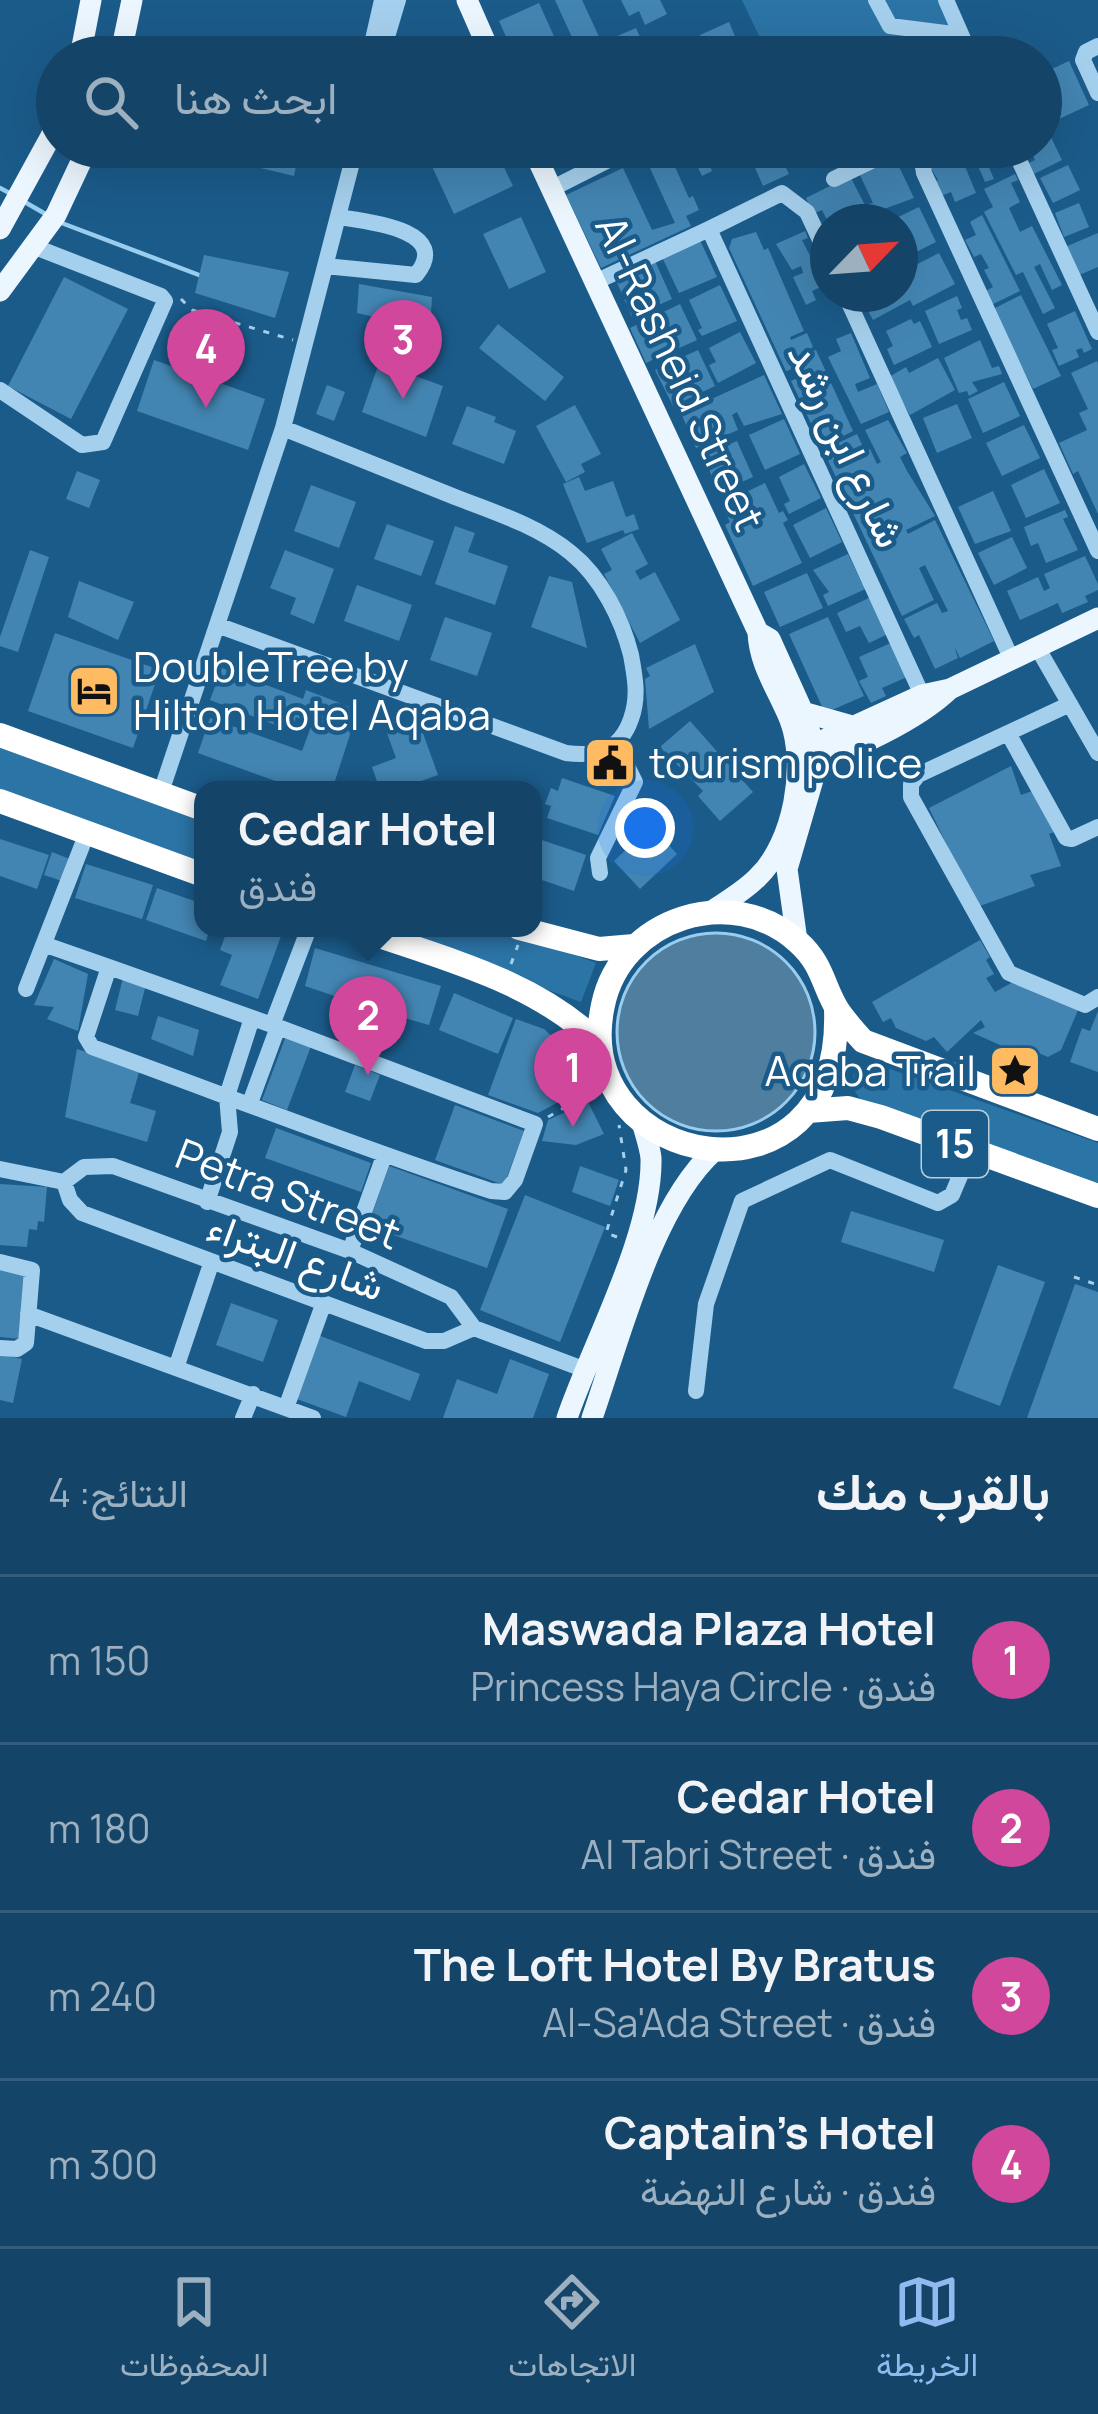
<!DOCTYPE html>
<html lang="ar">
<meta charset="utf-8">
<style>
:root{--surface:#144468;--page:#214e71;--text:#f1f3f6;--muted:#9db0c0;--line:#335c7c;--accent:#90b9f0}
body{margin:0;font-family:Manrope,Vazirmatn,sans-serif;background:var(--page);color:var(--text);direction:rtl}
.compass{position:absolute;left:810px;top:204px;width:108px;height:108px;border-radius:50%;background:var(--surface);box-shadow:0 12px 48px #0002;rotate:65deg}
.you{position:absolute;left:645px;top:828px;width:42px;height:42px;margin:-30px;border:9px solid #fff;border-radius:50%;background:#1a73e8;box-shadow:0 0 0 18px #1a73e833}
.badge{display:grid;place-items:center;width:78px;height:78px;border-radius:50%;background:var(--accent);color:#fff;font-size:39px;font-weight:700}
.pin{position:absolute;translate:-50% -99px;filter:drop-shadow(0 3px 6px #0008)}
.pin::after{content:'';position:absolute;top:63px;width:42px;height:36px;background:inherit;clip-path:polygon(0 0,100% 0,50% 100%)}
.popup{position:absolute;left:194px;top:781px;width:348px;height:156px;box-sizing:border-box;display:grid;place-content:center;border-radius:24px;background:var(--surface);filter:drop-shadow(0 3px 9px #0005);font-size:39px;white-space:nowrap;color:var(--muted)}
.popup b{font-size:45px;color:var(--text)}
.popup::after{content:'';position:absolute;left:50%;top:100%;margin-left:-24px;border:24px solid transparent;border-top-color:var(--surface)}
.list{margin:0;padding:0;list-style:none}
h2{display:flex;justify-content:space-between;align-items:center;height:156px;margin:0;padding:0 48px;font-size:51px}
h2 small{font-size:39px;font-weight:400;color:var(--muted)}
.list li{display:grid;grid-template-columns:78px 1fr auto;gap:36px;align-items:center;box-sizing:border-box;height:168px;padding:0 48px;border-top:3px solid var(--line)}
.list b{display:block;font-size:45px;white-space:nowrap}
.list p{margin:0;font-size:39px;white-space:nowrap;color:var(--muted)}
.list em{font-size:39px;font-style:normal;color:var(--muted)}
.icon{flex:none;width:66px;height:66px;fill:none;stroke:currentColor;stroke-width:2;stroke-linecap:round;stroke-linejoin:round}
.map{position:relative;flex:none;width:1098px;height:1418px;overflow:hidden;direction:ltr}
.search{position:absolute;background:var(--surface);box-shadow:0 12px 48px #0002;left:36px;right:36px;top:36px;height:132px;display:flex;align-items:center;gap:30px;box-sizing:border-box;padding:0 42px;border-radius:66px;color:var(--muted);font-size:45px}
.sheet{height:828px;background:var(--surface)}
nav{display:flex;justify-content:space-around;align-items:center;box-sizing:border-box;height:168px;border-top:3px solid var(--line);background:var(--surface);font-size:33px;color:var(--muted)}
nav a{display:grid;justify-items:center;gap:6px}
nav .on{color:var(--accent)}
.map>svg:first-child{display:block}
.green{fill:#2b74a6}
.water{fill:#507e9f;stroke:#98cdef;stroke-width:3}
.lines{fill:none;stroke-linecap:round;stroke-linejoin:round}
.stream{stroke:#98cdef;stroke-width:4.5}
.building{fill:#4385b2}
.path{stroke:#a5d0ed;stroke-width:3;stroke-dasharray:6 9;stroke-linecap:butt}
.minor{stroke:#a5d0ed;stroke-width:16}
.major{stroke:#ebf6ff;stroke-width:21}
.highway{stroke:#fff;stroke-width:24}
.labels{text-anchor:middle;stroke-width:9;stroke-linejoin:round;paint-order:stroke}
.shield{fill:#1b5b8a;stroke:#bbcedc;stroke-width:3}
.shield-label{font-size:39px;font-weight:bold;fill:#fff}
.street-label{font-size:42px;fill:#fff;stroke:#1b5b8a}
.poi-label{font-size:42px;fill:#fff;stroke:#1b5b8a;text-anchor:start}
</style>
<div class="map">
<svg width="1098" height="1418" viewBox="0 0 1098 1418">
<rect width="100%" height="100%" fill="#1b5b8a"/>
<path class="green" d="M742,0H945L971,57H769Z
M0,741L203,813V863L0,790Z
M377,928H504L596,963L581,1002Z
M866,1064L879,1065L1098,1143V1188L860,1099L852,1087L854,1072Z"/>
<path class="water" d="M617 1032a99 99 0 1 1 198 0a99 99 0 1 1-198 0Z"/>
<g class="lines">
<path class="stream" d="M0,188L13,195
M23,201L49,216
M59,222L199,275"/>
</g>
<path class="building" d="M555,0H582L603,45L580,55Z
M621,0H660L667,14L645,25L639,11L629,16Z
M539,3L558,45L531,57H515L499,21Z
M729,22L744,57H714L709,46L706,47L700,35Z
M636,28L649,57H612L610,53L620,48L615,37Z
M1069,61L1089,105L1059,119L1041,74Z
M1049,133L1062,160L1030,176L1024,165L1035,160L1029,147H1041V137Z
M173,147H300L294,176Z
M423,147H494L513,186L454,214Z
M661,147H666L689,198L693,196L699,210L686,216L691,226L601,268L566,195L623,168L652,230L675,223L644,155Z
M688,147H727L731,156L710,166L712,171L702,176Z
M737,147H784L790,159L783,162L789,174L763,186L749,154L741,158Z
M936,147H957L976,193L955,202L951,192L939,197L933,182L938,180L922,153Z
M964,147H980L994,179L985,182L972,152L967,154Z
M893,154L914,198L873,213L869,204L873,203L858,171Z
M1068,165L1080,190L1053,203L1040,178Z
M1015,174L1018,180L1011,183L1020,202L1009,208L1020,232L1032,226L1062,285L1052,290L1040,264L1034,267L1055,308L1043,314L1023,272L1016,275L984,212L993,207L984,189Z
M850,176L870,215L877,212L882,222H828L822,210L813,214L806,198Z
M1079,203L1089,227L1064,237L1055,213Z
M919,207L936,242L900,260V222H888Z
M982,215L1020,291L991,305L984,292L993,287L984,270L989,268L981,254L974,257L965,240L976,235L970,222Z
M521,217L546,272L509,289L483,234Z
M805,231L808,238L802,240L825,285L812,291L816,300L806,305L793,277L803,273L801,266L792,270L776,244Z
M756,232L764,250L768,248L804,331L790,337L791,340L807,333L813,347L803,352L804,355L816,350L853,431L822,447L791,381L797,378L793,369L786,371L729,248L732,239Z
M1098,233V267L1077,276L1065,247Z
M700,240L717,277L679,293L662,257Z
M939,253L955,284L913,306L910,300L873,320L859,294H900V273Z
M204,255L289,272L275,318L195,293Z
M655,261L672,299L632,317L615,278Z
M64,277L128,309L71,419L8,386Z
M359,284L432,297L430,329L357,313Z
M720,285L737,321L702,336L698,330L702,328L689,300Z
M1021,295L1061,376L1033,389L993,309Z
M957,296L962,308L957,310L961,320L967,318L972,330L939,344L925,311Z
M680,304L697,340L646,363L630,328Z
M1075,311L1092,349L1084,353L1082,348L1076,350L1079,357L1059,366L1052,350L1058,348L1047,324Z
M911,319L914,324L920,321L932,347L894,365L887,349L893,346L886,331Z
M498,324L564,377L545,401L479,348Z
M740,332L756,363L718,383L709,365L716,362L709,348Z
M851,333L870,378L855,384L858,392L877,384L889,412L861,424L828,357L841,351L836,339Z
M980,340L992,368L999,366L1002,374L972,382L978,391L969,396L967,391L959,393L944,358Z
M698,350L715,386L673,406L655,370Z
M938,358L955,390L910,415L889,377L906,367L909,373Z
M154,360L265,399L248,450L137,411Z
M1097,361L1098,364V514L1078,471L1073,474L1059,443L1087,430L1079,413L1088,409L1071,373Z
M379,363L443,386L426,437L362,412Z
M764,375L782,414L744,426L737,412L732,415L738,430L696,448L681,413Z
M1004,382L1020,416L983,433L968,399Z
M327,385L345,392L334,421L316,414Z
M957,404L972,438L937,453L923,418Z
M575,405L601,454L581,464L585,472L566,482L536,426Z
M467,406L496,417L494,422L516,431L504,464L452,444Z
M784,419L800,454L765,470L749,435Z
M888,420L907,453L900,457L907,471L935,516L906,530L908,534L935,520L994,641L960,658L954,646L958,658L935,669L919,635L914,638L904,619L937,603L942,613L948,611L925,565L919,568L934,600L902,616L823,450L857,434L865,451L870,449L877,464L881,462L865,430Z
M1024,425L1040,458L1002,476L986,443Z
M737,441L753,477L719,492L703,456Z
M804,464L821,498L789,514L784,504L790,501L779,477Z
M1044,469L1060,503L1026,518L1011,485Z
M77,471L100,480L89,508L66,499Z
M579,477L585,491L613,481L626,517L634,514L639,529L625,534L623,530L587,543L563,484Z
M765,483L779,513L783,511L788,520L783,523L802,563L753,586L725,525L730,522L721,504Z
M311,485L356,502L339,548L294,531Z
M993,491L1011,531L975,544L958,507Z
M826,508L842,542L810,558L793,525Z
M1065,510L1068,517L1063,519L1078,550L1046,563L1038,543L1031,546L1024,527Z
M387,524L434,541L421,576L374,559Z
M455,526L475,533L468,552L508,566L495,605L435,584Z
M632,533L648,564L635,571L640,580L655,572L680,620L640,643L604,574L612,570L601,549Z
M1012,537L1027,568L994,585L978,553Z
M30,550L49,557L18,652L0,646V637Z
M285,550L334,569L314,624L290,614L296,598L270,588Z
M848,554L862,583L867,580L870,587L828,606L823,595L829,592L813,570Z
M1085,556L1098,584V590L1085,596L1088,602L1062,613L1058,603L1020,620L1007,591L1038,577L1044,591L1050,588L1044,574Z
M807,573L823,608L780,627L764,592Z
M549,576L572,582L587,648L531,627Z
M79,581L134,602L118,640L68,617Z
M357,585L412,605L399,641L344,621Z
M873,596L890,633L869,643L860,626L846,632L837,613Z
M445,617L492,633L477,676L430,660Z
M828,617L864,696L825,713L789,634Z
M55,633L160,670L133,748L28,711Z
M891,643L907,677L882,688L886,696L871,703L859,681L868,677L859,657Z
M695,644L714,692L649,729L645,679L650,676L646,668Z
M222,668L303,699L306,690L358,710L332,790H300L198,753L210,718L302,751L312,724L296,717L291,731L210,700Z
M690,721L753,792L720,821L698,796L703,791L660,747Z
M419,722L438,775L396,790H380L372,767L396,758L387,733Z
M1011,766L1021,795L1035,790L1057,831L1049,834L1061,866L1030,875L1035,886L977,907L929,808Z
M562,778L615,796L598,835L547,818L551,806L545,804L551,788L558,791Z
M651,826L677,854L640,889L614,861Z
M533,837L586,855L574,891L533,877Z
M0,839L49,855L37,889L0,876Z
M52,852L72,860L65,882L44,875Z
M86,864L153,885L142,919L75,898Z
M157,888L203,904V928H210L206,941L146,920Z
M228,928H284L258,999L220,985L232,955L220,950Z
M980,940L990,957L986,960L994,974L986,978L995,992L1013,982L1078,1010L1061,1050L1048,1057L1020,1045L1005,1079L1000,1070L1009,1049L973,1033L985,1027L981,1020L947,1052L934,1037L926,1041L896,1028L891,1018L883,1022L872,1002Z
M315,948L441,986L429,1025L394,1015L387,1047L350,1033L358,1004L305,986Z
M54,959L88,974L78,1031L47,1019L54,1007L34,1005Z
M123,978L146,984L138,1016L115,1010Z
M454,993L513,1018L498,1054L439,1030Z
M1098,1011V1072L1070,1062L1082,1028L1090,1031Z
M158,1016L199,1030L193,1056L151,1039Z
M516,1019L544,1029L571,1054L575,1080L566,1098L538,1113L488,1095Z
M286,1036L311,1046L287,1110L262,1100Z
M77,1049L140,1069L130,1103L156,1111L147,1142L65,1117Z
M355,1065L380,1075L370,1101L345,1092Z
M588,1102L604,1134L576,1145L542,1141L548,1120Z
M455,1105L524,1131L504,1185L435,1160Z
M276,1128L371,1163L361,1192L265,1158Z
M389,1166L508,1209L487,1268L368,1226Z
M580,1166L619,1180L610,1206L572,1192Z
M0,1184L47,1187L44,1222L38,1221L37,1230L29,1229L27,1247L0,1245Z
M525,1195L605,1227L560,1342L480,1310Z
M851,1211L944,1240L934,1272L841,1242Z
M0,1265L28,1268L21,1339L0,1337Z
M998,1265L1045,1282L1000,1406L953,1388Z
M1075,1284L1098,1292V1418H1027Z
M231,1303L278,1320L263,1362L216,1345Z
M318,1335L420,1374L410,1401L359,1381L346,1417L294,1398Z
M0,1354L22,1359L13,1403L0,1400Z
M510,1359L549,1374L533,1418H443L457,1379L497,1394Z"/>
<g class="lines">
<path class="path" d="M181,299L192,310L293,340
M511,964L518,945
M548,1117L597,1089
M617,1237L606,1233L626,1170L619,1125
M1074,1277L1098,1285"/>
<path class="minor" d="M876,0L890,26L961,35
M946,0L971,57
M1098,46L1086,52L1083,60L1098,93
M681,53L683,57
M369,57L382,0
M381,57L398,0
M920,147L924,173L1098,551
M1013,147L1098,332
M834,179L900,147
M551,189L634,147
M828,257L807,212L782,193L709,229L922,695L927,699
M325,266L416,275C454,229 363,221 338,217
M593,283L709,229
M845,294L1012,660
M0,390L82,445L103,442L165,301L161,296L35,247
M217,625L566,753C596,757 620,751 631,719C639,697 635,677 631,655C622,619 601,577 571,553C538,526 494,512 455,497C397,474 340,451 283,428
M1037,647L1098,753
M1070,704L918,775L911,784V797L1009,973L1085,1005L1098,997
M1008,733L1066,838L1072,839L1098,827
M161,792L283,428L356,147
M600,873L598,858L635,782L616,744
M46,945L109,967L86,1037L92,1047C225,1095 357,1147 491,1191L505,1192L515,1180L535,1124L278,1027
M109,967L272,1025
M26,989L87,833
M227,1096L252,1018
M250,1103L278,1027L272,1025L309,928
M0,1169L64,1182
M64,1182L70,1200L82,1213L426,1341H444L474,1328L583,1369
M64,1182L84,1167L113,1166L350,1251L451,1297L474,1328
M207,1202L230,1132L227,1096
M350,1251L384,1156
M0,1262L32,1270L26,1343L17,1349L0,1348
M28,1314L313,1418
M177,1365L211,1264
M696,1391L706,1304L742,1201L830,1160L938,1203L952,1195L971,1150
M286,1408L323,1305
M243,1418L253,1394"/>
<path class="major" d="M467,0L492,57
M80,57L91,0
M120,57L132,0
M532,147L758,632C759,665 778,690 790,720C807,765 794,843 757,878C744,891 727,901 712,911
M0,229L57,125
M0,291L56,215L88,147
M758,632L770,639L803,712L819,759L787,869L797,941
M803,712L856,727
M800,760L815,744L922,695L950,689L1098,618
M808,760C848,756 921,717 950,689
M567,1418C592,1344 653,1235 651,1158C650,1147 645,1133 642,1122
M592,1418C620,1339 652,1207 714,1151"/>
<path class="highway" d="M0,735L203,809
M0,801L203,875
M356,928C440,958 536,980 600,1045
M519,928L599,949L634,946
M836,1009C844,1222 567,1170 603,1005C621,918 732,882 798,942C824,965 823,988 839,1012C846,1022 855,1032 863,1041L1098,1129
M808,1111L848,1108L881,1117L1098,1196"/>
</g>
<defs>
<g id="hotel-square" transform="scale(2.7)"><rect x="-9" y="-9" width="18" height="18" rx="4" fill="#febb61" stroke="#1b5b8a"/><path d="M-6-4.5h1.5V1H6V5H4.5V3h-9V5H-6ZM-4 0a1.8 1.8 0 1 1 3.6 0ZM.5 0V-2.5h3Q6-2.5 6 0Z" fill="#111"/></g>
<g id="civic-square" transform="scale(2.7)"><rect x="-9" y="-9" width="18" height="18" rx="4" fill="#febb61" stroke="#1b5b8a"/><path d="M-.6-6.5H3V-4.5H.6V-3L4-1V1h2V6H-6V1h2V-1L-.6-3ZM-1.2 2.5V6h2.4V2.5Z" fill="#111"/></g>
<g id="sight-square" transform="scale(2.7)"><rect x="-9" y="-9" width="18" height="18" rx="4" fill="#febb61" stroke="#1b5b8a"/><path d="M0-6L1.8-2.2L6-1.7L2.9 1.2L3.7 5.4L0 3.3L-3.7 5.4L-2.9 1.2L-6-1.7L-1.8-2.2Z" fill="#111"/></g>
</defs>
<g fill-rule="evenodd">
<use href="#hotel-square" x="94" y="691"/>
<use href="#civic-square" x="610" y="763"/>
<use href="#sight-square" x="1015" y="1071"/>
</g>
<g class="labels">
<rect class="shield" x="922" y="1111" width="66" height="66" rx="9"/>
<g class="shield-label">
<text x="955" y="1158">15</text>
</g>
<g class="street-label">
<text transform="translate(680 373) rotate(65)" y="15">Al-Rasheid Street</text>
<text transform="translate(847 445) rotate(65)" y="15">شارع ابن رشد</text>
<text transform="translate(288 1194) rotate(21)" y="15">Petra Street</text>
<text transform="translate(296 1256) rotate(20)" y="15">شارع البتراء</text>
</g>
<g class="poi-label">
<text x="133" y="682">DoubleTree by<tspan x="133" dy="48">Hilton Hotel Aqaba</tspan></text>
<text x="649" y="778">tourism police</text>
<text x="976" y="1086" text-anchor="end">Aqaba Trail</text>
</g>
</g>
</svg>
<svg class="compass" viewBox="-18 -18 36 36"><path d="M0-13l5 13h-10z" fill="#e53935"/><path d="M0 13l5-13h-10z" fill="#9db0c0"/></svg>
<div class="you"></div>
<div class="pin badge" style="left:573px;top:1127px;background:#d1479c">1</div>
<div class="pin badge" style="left:368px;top:1075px;background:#d1479c">2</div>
<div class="popup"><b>Cedar Hotel</b>فندق</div>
<div class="pin badge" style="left:403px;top:399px;background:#d1479c">3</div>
<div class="pin badge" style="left:206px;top:408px;background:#d1479c">4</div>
<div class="search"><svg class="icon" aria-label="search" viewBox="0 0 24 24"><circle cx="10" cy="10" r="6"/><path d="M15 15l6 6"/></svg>ابحث هنا</div>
</div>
<section class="sheet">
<h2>بالقرب منك<small>النتائج: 4</small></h2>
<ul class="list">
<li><span class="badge" style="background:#d1479c">1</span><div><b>Maswada Plaza Hotel</b><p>فندق · Princess Haya Circle</p></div><em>150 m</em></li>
<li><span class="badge" style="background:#d1479c">2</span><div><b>Cedar Hotel</b><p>فندق · Al Tabri Street</p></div><em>180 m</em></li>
<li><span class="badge" style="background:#d1479c">3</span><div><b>The Loft Hotel By Bratus</b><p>فندق · Al-Sa'Ada Street</p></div><em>240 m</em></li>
<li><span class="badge" style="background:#d1479c">4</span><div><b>Captain's Hotel</b><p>فندق · شارع النهضة</p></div><em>300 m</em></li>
</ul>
</section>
<nav>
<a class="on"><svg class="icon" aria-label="map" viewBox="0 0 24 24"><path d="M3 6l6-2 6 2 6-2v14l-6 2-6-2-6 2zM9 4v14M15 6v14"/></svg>الخريطة</a>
<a><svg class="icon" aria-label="directions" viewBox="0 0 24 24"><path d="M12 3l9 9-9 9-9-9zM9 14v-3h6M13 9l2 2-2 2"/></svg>الاتجاهات</a>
<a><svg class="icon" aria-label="saved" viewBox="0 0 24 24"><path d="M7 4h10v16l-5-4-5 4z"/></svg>المحفوظات</a>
</nav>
